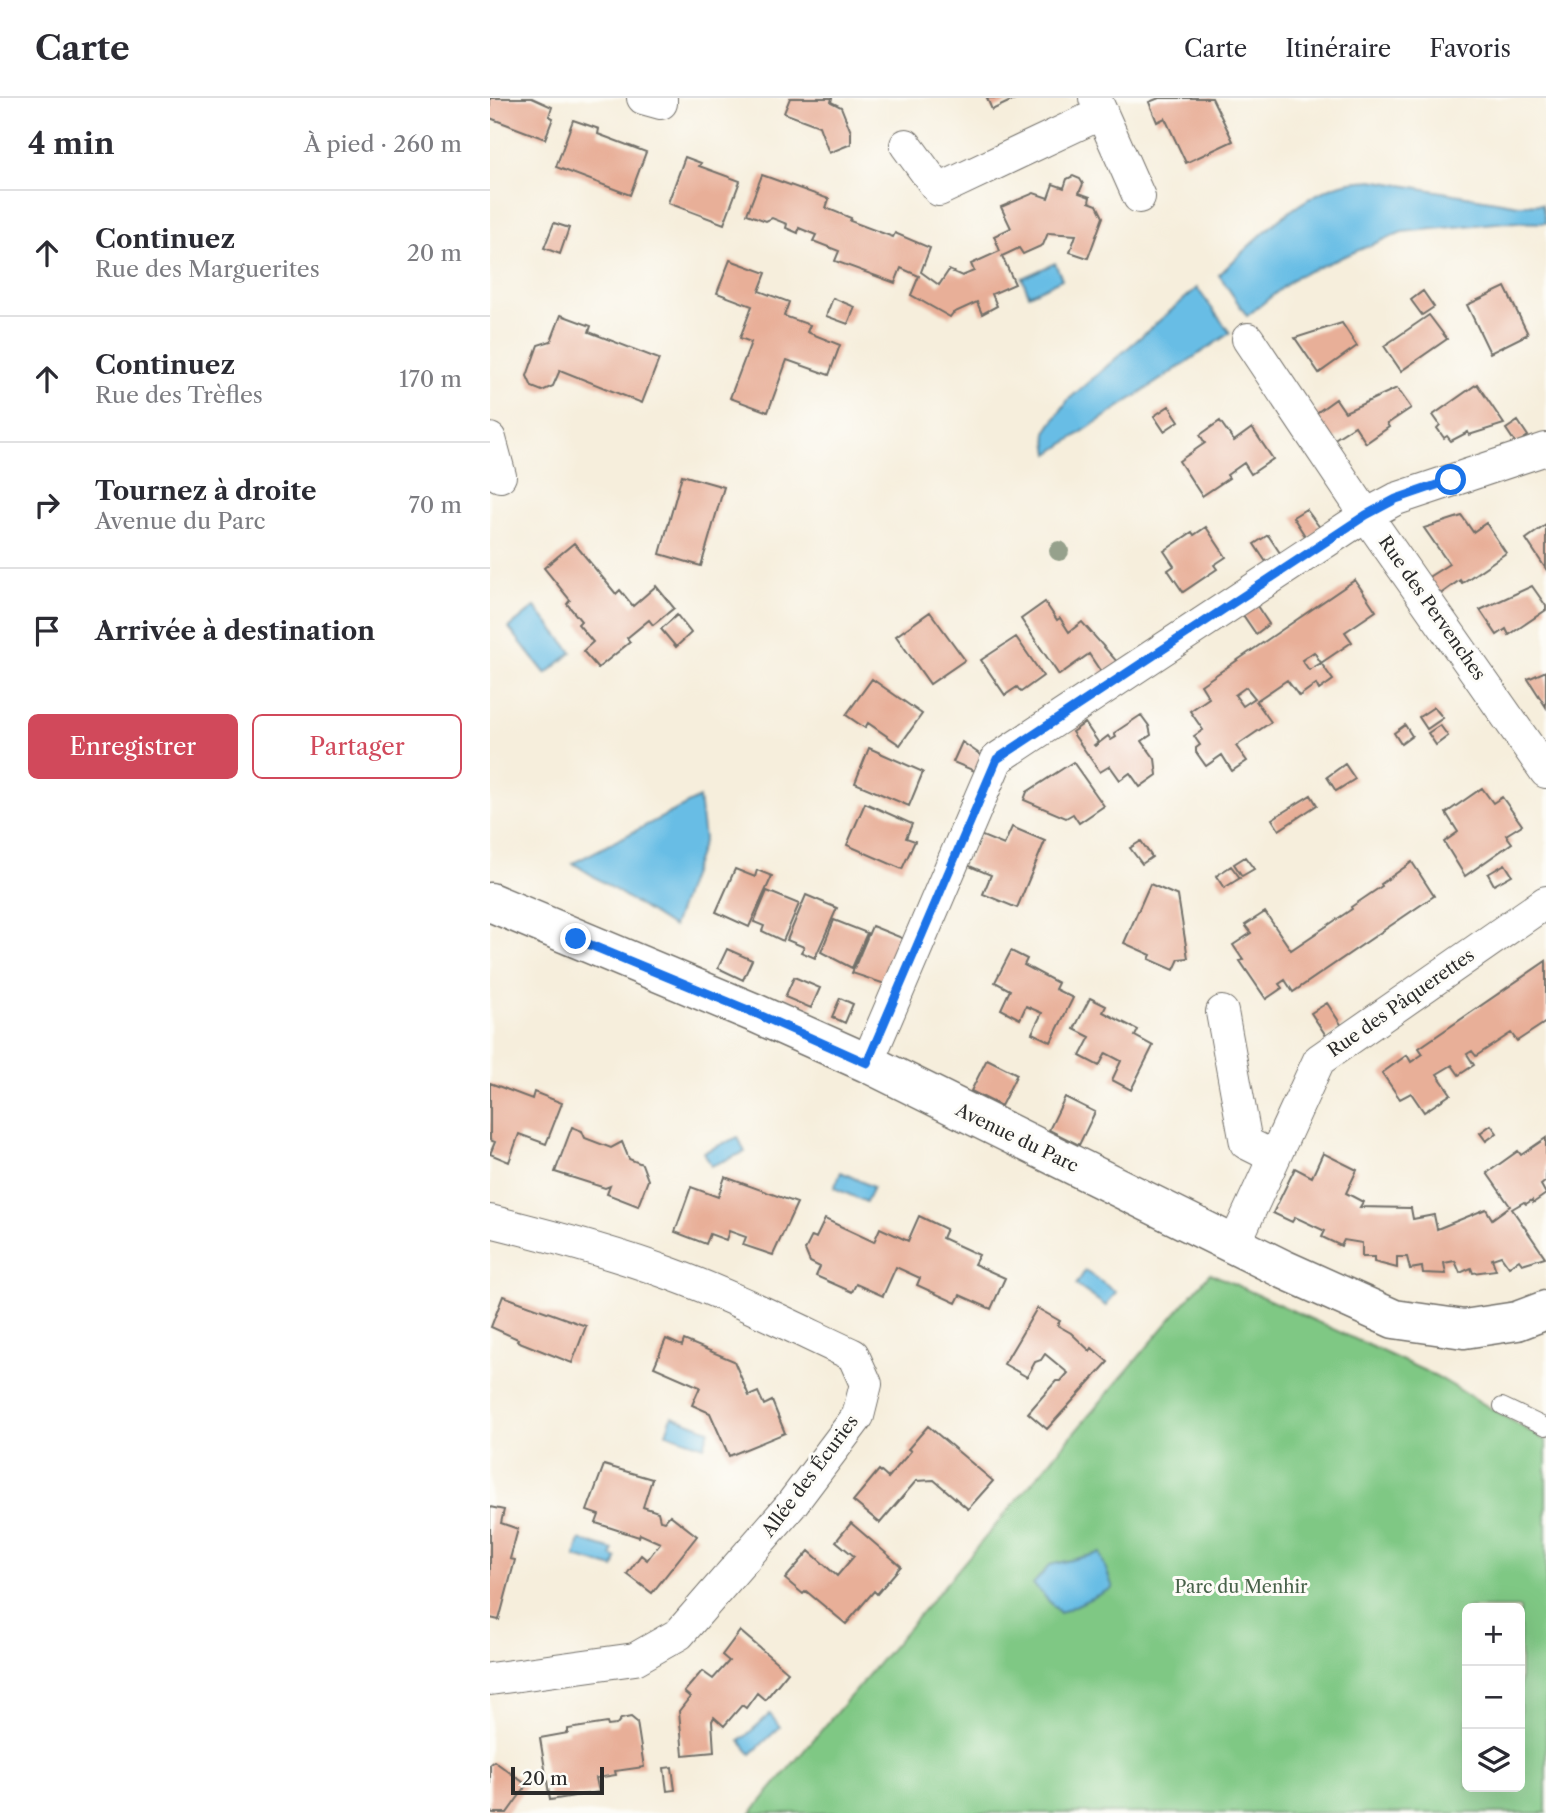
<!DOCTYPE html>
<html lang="fr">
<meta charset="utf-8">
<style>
:root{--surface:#fff;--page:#f2f2f3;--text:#2b2b33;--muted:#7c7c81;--line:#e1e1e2;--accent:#d1495b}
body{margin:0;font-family:"Libre Caslon Text",serif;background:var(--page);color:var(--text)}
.controls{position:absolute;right:21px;bottom:21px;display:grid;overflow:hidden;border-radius:10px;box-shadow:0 7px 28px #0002}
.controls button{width:63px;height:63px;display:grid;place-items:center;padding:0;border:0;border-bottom:2px solid var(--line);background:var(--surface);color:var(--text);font:35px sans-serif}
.scale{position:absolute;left:21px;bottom:18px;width:93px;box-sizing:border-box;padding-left:7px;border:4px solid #2b2b2b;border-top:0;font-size:19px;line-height:24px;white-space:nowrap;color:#2b2b2b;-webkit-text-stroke:5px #fdfcf7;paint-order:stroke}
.stop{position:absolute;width:21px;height:21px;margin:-16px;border:5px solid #1a73e8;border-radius:50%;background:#fff}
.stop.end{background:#1a73e8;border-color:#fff;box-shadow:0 2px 7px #0008}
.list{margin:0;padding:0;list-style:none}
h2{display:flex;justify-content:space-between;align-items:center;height:91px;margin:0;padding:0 28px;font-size:30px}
h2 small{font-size:23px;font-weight:400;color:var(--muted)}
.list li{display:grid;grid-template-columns:46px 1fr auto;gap:21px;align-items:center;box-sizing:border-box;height:126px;padding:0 28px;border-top:2px solid var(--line)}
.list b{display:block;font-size:26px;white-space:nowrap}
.list p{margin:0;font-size:23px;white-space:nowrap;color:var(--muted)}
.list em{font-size:23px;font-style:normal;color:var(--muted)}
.actions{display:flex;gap:14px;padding:21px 28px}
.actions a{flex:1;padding:16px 0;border:2px solid var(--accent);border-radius:10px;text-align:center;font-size:24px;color:var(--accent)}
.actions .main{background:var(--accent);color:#fff}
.icon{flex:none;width:38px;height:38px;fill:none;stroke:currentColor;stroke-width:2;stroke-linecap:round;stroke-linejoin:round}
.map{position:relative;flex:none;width:1056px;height:1715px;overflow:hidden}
header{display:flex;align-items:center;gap:42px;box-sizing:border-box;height:98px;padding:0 35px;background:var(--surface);border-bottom:2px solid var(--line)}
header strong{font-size:33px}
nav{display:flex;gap:38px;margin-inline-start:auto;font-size:24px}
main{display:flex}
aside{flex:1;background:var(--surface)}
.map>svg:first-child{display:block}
.green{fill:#7fc884;stroke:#557a58;stroke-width:2;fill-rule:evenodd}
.water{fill:#68bde5;stroke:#4a7488;stroke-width:2}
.building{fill:#e8af98;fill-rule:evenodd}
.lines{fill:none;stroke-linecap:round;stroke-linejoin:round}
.service-casing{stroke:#726f69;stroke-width:18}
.minor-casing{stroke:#726f69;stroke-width:34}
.tertiary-casing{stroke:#726f69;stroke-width:41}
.service{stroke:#fff;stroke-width:16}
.minor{stroke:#fff;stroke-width:32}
.tertiary{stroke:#fff;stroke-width:38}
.tree{fill:#96a18c}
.route{stroke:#1a73e8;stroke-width:9}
.labels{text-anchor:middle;stroke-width:6;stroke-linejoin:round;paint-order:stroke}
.street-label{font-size:18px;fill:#2b2b2b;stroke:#fdfcf7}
.park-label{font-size:18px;fill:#48624a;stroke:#fdfcf7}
</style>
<header>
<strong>Carte</strong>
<nav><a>Carte</a><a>Itinéraire</a><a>Favoris</a></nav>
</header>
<main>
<aside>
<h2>4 min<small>À pied · 260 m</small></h2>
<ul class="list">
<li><svg class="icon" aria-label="ahead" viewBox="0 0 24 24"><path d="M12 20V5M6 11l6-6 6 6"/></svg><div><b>Continuez</b><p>Rue des Marguerites</p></div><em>20 m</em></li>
<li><svg class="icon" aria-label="ahead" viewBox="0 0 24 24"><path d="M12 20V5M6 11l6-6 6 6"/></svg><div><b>Continuez</b><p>Rue des Trèfles</p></div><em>170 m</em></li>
<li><svg class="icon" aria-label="right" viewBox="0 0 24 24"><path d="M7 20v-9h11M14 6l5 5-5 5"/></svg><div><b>Tournez à droite</b><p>Avenue du Parc</p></div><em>70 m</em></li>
<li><svg class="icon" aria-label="arrive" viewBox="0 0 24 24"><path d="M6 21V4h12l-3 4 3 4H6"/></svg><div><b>Arrivée à destination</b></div></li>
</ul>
<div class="actions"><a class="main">Enregistrer</a><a>Partager</a></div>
</aside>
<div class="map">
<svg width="1056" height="1715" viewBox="0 0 1056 1715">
<rect width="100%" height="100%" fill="#fdfcf7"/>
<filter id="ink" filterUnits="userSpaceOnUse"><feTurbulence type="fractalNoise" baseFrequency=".0143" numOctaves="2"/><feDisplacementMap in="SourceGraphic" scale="14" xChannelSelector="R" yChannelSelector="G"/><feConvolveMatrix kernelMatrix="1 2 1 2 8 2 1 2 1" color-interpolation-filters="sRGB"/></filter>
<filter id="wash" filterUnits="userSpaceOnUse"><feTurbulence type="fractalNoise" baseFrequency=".00686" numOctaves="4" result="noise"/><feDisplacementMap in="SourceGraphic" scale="28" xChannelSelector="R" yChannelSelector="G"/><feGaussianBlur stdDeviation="1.57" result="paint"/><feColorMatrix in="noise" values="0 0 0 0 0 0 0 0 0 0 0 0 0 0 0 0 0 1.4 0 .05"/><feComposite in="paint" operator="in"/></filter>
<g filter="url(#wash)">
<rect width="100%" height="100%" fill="#f6eedc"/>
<path class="green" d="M720,1175L946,1278L1056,1343V1715H261ZM977,1510H1030V1689H977Z"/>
<path class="water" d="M882,82L1029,107L1052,106L1056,125L1016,124L912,134L807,178L757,218L729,177C764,143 807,98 855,85C864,83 874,83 882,82Z
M565,165L572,181L539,197L532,180Z
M707,190L740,235L559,356L556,334L578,302Z
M45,509L82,554L56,576L19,530Z
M209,700L214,741L183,829L83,765Z
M248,1039L255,1054L221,1068L214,1054Z
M351,1074L383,1089L376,1104L344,1090Z
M595,1173L626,1194L616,1208L586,1187Z
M182,1318L219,1332L214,1348L176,1335Z
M90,1442L123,1452L122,1458L127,1461L124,1470L85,1459Z
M610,1455L623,1490L570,1515L543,1486L560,1467Z
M280,1616L290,1629L261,1656L250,1643Z"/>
<g id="blocks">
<path class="building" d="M0,0H42L62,9L59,18L63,20L55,41L0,20Z
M300,0H342L341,4L351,9L361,34V46L339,55L329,28L294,15Z
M497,0H527L502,12Z
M669,0H722L743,43L696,65L675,20L667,24L659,4Z
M83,22L109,31L108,36L156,54L140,97L66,69Z
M195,59L211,65L209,68L250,83L234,126L178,105Z
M272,77L339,101L336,110L361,120L360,123L403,139L405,135L440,150L431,174L449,187L459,172L472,178L484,173L481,166L510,153L504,138L521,130L511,109L544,95L558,100L563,86L574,90L577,81L583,78L590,81L593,86L589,95L600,99L599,104L607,107L613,119L598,160L580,154L586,137L558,135L553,147L533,156L529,150L512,158L525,186L502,196L507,208L492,216L487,204L463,215L460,219L421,197L429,178L411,170L405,185L345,163L349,153L323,143L326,137L309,130L308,135L296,130L297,126L282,120L276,123L257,116Z
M64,125L79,130L70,156L54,150Z
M240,162L276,175L269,193L299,204L294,218L320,227L317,234L350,247L339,277L297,262L278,314L240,300L261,244L250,240L262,208L227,195Z
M1015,189L1038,236L1000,255L977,207Z
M933,193L944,209L932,217L921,202Z
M343,200L365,209L358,226L336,218Z
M71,217L101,228L99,234L169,261L152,305L70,272L63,288L52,293L42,289L37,278L48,247L61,243Z
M939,217L957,241L911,273L894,248Z
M852,225L867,248L829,275L805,240Z
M987,286L1014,326L979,337L978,334L961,343L957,338L954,340L947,330L950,327L943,317Z
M907,290L921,310L897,326L899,329L876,345L865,328L843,342L825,316L846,301L855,314Z
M679,308L689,323L674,333L664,318Z
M730,323L744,343L762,330L783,361L761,376L754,365L737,377L739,380L712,398L689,363L715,345L710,337Z
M1028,323L1038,338L1026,346L1016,331Z
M192,377L234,389L211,468L170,456Z
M816,411L831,431L817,441L803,419Z
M972,418L983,434L996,425L1016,455L972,485L970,482L949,497L937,480L959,466L934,430Z
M1056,427V471L1036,441Z
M716,429L736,459L724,467L727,471L693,494L678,472L684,468L674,453L702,434L704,437Z
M778,437L792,458L778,467L764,446Z
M84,445L126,496L130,492L143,508L166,488L184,510L163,527L159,522L137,540L140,544L108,570L93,553L103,544L88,526L91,523L77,506L80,502L54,470Z
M865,482L886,513L855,534L862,544L831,565L843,582L829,592L826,586L809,598L797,582L766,603L781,624L746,648L757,663L742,673L732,657L716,668L706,654V650L710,647L704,638L713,632L700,613L719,600L711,587ZM824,554L831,565L819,572L812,562ZM756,589L765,600L753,608L745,597Z
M1042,488L1056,508V512L1019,537L1016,531L1007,537L990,512Z
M555,504L567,522L570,520L579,534L592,524L629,566L613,577L599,556L569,577L531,521Z
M765,505L779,526L766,536L751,514Z
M440,514L475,562L440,586L406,538Z
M187,517L201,535L186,549L171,531Z
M526,539L553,578L531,594L527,589L515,597L491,562Z
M1056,573V609L1038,581Z
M382,581L432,616L410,647L378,625L375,630L356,617Z
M944,609L953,620L937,631L929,619Z
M651,617L659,628L661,637L652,643L665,661L667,677L650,689L640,675L630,682L620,668L610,674L582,634L595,625L608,644L604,647L605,648L618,638L621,642L626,639L624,635Z
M915,627L922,638L911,646L904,635Z
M950,627L958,638L946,647L938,635Z
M472,644L494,659L487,674L463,664Z
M379,650L433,674L419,708L365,685Z
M583,664L614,708L589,725L583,716L576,720L534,702L537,694Z
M855,666L865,681L846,693L837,679Z
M992,690L1003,705L1012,699L1032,727L1016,737L1022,745L975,778L954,744L968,734L956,715Z
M821,697L827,707L789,732L782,721Z
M375,705L422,726L416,740L425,743L412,771L357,747Z
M522,729L555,743L527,810L493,796L501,777L477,767L490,737L514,747Z
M651,743L662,759L652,766L640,750Z
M755,759L764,771L752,778L744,766Z
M922,764L944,798L803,894L795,882L789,886L792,890L776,901L750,863L753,862L743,847L761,835L755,827L775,814L801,852L862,811L861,809L892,788L891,786Z
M1015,766L1022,777L1004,787L998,776Z
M741,768L750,780L734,790L726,778Z
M245,771L265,779L267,772L282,778L259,829L226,814Z
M660,786L688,798L698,860L689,861L684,872L659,861L661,857L634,845Z
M277,793L309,806L293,843L272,833L274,828L264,824Z
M316,797L347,810L325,860L311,854L314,849L297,842Z
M344,822L377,835L362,870L331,854Z
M382,828L417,842L398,887L362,875Z
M237,851L262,862L253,882L228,870Z
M521,853L537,861L534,867L568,885L565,891L583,900L561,944L542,935L552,915L536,908L530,921L511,911L520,892L505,884Z
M1056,863V924L1027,943L1021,935L986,958L982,953L977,956L984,967L969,977L962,967L947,976L961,996L934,1014L921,995L910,1001L892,975L917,957L921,964L933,956L929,950Z
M304,879L330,890L321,910L295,899Z
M350,900L363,906L355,925L342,919Z
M600,900L616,908L613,914L648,932L645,938L663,948L641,992L622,982L631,963L616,955L609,968L590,958L600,939L584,931Z
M837,905L852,928L837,939L821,915Z
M497,961L527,976L511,1008L481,993Z
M0,985L42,1001L44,994L72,1005L56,1046L29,1036L19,1064L0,1056L5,1044L0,1042Z
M575,999L605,1014L589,1047L559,1032Z
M1001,1027L1007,1035L996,1043L990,1035Z
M82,1029L92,1033L95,1040L121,1050L132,1044L139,1061L152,1066L158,1082L148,1108L117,1096L120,1088L115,1090L65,1074Z
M1056,1040V1083L1051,1087L1056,1096L1043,1105L1042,1102L1036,1106L1034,1104L1022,1111L1055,1159L1032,1166L1029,1162L1019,1169L1011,1158L1002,1161L1006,1172L983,1175L981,1170L970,1175L965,1163L954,1165L956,1176L933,1175L932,1169L920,1171L917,1159H907V1170L884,1164V1159H872V1145L854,1142L851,1148L832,1139L835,1133L805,1119L802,1124L783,1115L805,1070L822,1079L833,1055L867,1072L856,1095L873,1104L870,1109L921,1110L923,1121L944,1117L947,1131L996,1111L1002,1121L1020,1108L997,1075L1028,1053L1031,1057Z
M235,1079L307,1105L283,1157L253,1147L256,1139L239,1133L236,1142L220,1136L216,1146L185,1134L201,1089L228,1099Z
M429,1118L456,1131L452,1140L489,1157L484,1166L515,1180L501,1211L470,1197L466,1205L427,1187L430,1180L406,1169L393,1198L366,1186L362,1194L326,1178L330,1169L320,1164L315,1152L322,1138L326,1140L335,1121L384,1144L390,1130L418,1143Z
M13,1198L96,1228L82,1265L27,1243L28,1241L1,1229Z
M547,1210L570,1223L567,1227L581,1235L600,1253L602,1250L618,1264L557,1331L538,1315L566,1283H571L578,1275L555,1256L551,1262L545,1264L537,1279L514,1266Z
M176,1241L192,1248L194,1242L244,1263L259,1298L268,1294L274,1307L282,1303L295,1335L239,1358L220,1315L202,1307L210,1289L164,1269Z
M438,1328L503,1383L478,1411L444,1382L426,1383L390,1425L363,1403L389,1372L398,1380L421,1353L418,1351Z
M114,1367L162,1381L153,1409L168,1414L170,1422L175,1423L180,1417L207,1438L162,1495L137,1476L151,1457L157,1462L170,1445L150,1436L149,1439L106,1425L109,1417L97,1413Z
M0,1409L14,1412L11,1425L28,1431L20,1461L25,1462L9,1522L0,1520Z
M361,1425L411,1468L387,1496L384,1493L356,1526L316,1493L313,1496L295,1481L319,1453L347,1478L364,1458L346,1443Z
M250,1533L298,1574L275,1602L267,1595L256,1610L252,1607L234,1628L224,1619L222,1623L224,1654L193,1657L189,1613L200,1599L194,1594L212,1573L223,1581L239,1563L232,1557Z
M141,1619L147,1624L154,1669L125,1673L126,1677L106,1680L109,1694L60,1702L50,1640L78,1635V1631L117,1625L118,1628L126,1627L131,1621Z
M4,1663L37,1687L17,1715H3L0,1713V1666Z
M182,1669L185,1692L177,1693L174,1670Z"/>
</g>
</g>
<g filter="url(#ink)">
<use href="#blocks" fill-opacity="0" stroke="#726f69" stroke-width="2"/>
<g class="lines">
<g class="service-casing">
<path id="service" d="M1012,1308L1056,1329"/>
</g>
<g class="minor-casing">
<path id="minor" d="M153,0L171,5V0
M605,0L649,99
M416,47L449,92L612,15
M758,241L876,417L1056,674
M0,341L10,378
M732,914L756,1045L784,1059
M377,965L507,661L876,417L906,401L1056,351
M0,1123C61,1138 122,1154 181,1176C244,1199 303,1229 363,1257L376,1286L368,1318L301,1407L189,1536L145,1561L0,1581
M744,1147L829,962L1056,804"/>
</g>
<g class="tertiary-casing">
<path id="tertiary" d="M0,804L265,915L377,965L793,1171L904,1221L974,1231L1027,1223L1056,1212"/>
</g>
<use href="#service" class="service"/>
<use href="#minor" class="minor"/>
<use href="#tertiary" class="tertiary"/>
</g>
<circle class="tree" cx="569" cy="453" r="10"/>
</g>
<g class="lines" filter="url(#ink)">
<path class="route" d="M86,841L265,915L377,965L507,661L876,417L906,401L961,382"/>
</g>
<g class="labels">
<g class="street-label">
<text transform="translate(942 510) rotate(55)" y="6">Rue des Pervenches</text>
<text transform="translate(911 905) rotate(-35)" y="6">Rue des Pâquerettes</text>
<text transform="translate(527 1040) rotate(26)" y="6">Avenue du Parc</text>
<text transform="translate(320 1378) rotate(-53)" y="6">Allée des Écuries</text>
</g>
<g class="park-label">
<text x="751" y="1495">Parc du Menhir</text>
</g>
</g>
</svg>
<div class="controls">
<button>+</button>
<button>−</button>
<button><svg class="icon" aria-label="layers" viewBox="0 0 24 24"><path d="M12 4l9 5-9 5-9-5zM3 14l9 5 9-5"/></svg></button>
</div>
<div class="scale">20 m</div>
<div class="stop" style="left:961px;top:382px"></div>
<div class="stop end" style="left:86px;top:841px"></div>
</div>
</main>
